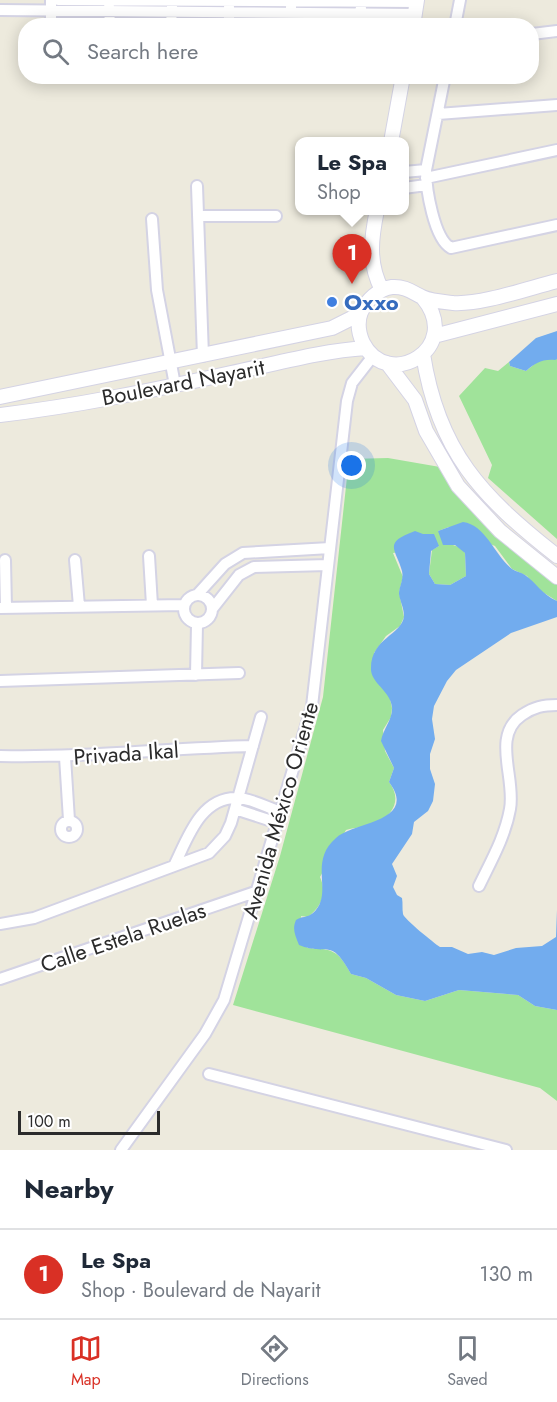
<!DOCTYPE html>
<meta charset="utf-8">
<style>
:root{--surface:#fff;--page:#f2f2f3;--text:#1f2937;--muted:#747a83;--line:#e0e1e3;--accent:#d93025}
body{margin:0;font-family:Jost,sans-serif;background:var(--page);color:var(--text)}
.scale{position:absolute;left:18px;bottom:15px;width:142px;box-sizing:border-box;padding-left:6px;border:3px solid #2b2b2b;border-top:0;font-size:16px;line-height:21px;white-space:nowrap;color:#2b2b2b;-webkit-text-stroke:4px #fff;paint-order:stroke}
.you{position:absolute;left:352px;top:466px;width:21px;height:21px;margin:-15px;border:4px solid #fff;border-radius:50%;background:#1a73e8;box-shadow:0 0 0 9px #1a73e833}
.badge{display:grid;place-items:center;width:39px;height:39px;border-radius:50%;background:var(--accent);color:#fff;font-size:20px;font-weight:700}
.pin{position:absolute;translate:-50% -50px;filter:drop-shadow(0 2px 3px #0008)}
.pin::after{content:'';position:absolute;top:32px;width:21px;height:18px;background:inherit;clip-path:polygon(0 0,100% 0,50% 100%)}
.popup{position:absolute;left:295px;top:137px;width:114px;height:78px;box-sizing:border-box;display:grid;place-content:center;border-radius:12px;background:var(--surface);filter:drop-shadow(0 2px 4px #0005);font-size:20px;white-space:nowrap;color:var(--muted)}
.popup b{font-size:22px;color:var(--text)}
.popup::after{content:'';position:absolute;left:50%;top:100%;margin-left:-12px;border:12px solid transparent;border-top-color:var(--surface)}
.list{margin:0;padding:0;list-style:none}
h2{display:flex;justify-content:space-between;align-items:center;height:78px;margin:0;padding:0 24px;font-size:26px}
h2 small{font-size:20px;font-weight:400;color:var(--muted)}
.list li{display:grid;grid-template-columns:39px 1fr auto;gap:18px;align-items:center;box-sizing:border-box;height:90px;padding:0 24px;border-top:2px solid var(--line)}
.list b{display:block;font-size:22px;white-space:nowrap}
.list p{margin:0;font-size:20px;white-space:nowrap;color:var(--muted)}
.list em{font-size:20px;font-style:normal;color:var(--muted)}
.icon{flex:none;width:33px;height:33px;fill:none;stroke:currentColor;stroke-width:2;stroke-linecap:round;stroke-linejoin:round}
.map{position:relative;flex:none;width:557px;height:1150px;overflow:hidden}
.search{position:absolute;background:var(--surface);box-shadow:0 3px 15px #0003;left:18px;right:18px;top:18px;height:66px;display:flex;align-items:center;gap:15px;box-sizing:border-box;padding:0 21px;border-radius:24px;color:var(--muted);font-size:22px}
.sheet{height:168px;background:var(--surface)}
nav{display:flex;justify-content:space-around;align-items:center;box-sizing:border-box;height:84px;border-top:2px solid var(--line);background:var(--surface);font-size:16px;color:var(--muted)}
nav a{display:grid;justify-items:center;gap:3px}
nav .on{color:var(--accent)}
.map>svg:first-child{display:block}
.green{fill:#a0e39a}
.water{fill:#72acee}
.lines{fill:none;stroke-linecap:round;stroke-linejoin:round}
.minor-casing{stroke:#d4d3e4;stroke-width:14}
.tertiary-casing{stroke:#d4d3e4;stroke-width:16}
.minor{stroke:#fff;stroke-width:10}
.tertiary{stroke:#fff;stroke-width:14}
.shop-dot{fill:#3f7fe0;stroke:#fff;stroke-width:2}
.labels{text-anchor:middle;stroke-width:4.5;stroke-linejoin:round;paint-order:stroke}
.shop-label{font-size:22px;font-weight:bold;fill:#366cbe;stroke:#fff;text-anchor:start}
.street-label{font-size:22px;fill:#2b2b2b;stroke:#fff}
</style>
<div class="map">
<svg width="557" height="1150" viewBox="0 0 557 1150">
<rect width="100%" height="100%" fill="#edeadd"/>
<path class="green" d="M546,359H557V539L488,478L492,465L459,396L485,368L498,371L509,362L510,366L526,371L537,362Z
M388,458L440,467L471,510L557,584V601L536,588L527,576L512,569L495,546L449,527L438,531L450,544L462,548L465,553L466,576L450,585L435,584L429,574L432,550L439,546L393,553L403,577L399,592L404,617L400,626L386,636L374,653L382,686L389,694L392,708L391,717L383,730L385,751L394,768L389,782C402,799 394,815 375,824C366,828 356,827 346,830L320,877C327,893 322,906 308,917L301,916L307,948C333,949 338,950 351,974L366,978L396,995L425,1001L459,990L518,995L535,1006L557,1010V1101L540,1088L233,1005L280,856L323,697L349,459Z"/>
<path class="water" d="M557,331V359L555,360C541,359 536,363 526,371L510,366L509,362L536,338Z
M463,522C486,525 495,556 512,569C516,572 521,572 525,575C537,583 541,594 557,601V617L511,633L456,670L447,681L434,706L432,719L435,739L430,754V769L435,784L433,801L428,811L414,822L412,834L392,864L397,876L393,887L397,895L402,898C403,903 402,909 403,914C404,919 434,943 440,947H452L468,954L482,952L494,955L516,948L542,946L556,937L557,910V1010L535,1006L518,995L459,990L425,1001L396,995L366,978L351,974C330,936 329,957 299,945C295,935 292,929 296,920C302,916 307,918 313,913C335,893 307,863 336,838C353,822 419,822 389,782L394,768L381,741C383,729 393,719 392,707C390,690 370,683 371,668C371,638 402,635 404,616C404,608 400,601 399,594C399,586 404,580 402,571C396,549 382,543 415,531L423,534H434L439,546L431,551L429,574L435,584L450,585L466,576L465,553L455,545H443L438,531Z"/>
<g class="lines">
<g class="minor-casing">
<path id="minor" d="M51,0V26
M58,0L417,2
M109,7L110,26
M229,7V26
M0,10L415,14
M171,26L172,7
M291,26V4
M360,26L361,5
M455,26L460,0
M532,34L557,31
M445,76L426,170C426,189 434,239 451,248L557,225
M438,114L557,105
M404,172L426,170
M426,178L557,150
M197,186L203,356
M404,188L426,185
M198,216H276
M152,219L157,290L175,385
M149,556L152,605
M5,560L6,608
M75,560L79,606
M184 609a14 14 0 1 1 28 0a14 14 0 1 1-28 0Z
M197,595L225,564L243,553L330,548
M0,608L184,605
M213,608L239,575L254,567L328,565
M196,675L197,624
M0,681L239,673
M0,756C85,758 168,748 253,746
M65,757L69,820
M235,809L278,823
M61 829a8 8 0 1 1 16 0a8 8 0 1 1-16 0Z
M174,866C187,840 200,797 237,798C251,798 268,808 281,812
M479,886C491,861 505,837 510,809C516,778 491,736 522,715C534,707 543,705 557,705
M0,924L34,918L209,853L225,836L231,823L261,717
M0,979L258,891
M209,1074L506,1150
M121,1150L205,1034L224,1000L312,706L347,401L352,383L373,356"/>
</g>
<g class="tertiary-casing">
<path id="tertiary" d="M413,26L417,0
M391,142L403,76
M377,210C371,239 368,263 382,290
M423,298C464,348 388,392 363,343C359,334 357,322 361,312C367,300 378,289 392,287C404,286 412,292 422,297C430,301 444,302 453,303C481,305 529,288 557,281
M434,336L557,304
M423,354C438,452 482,497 557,556
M387,363L415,400L426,431L458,486L500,531L557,577
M0,397L332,328L360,314
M0,415C77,406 154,390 231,373C275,364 320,351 366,348"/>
</g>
<use href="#minor" class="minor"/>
<use href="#tertiary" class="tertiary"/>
</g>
<circle class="shop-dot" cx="332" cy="302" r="6"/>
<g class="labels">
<g class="shop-label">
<text x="344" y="310">Oxxo</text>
</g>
<g class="street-label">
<text transform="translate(183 382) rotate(-11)" y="8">Boulevard Nayarit</text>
<text transform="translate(126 753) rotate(-4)" y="8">Privada Ikal</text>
<text transform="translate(280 810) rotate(-74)" y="8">Avenida México Oriente</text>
<text transform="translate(123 937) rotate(-19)" y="8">Calle Estela Ruelas</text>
</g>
</g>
</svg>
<div class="scale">100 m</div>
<div class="you"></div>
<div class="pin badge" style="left:352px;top:284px">1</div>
<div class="popup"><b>Le Spa</b>Shop</div>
<div class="search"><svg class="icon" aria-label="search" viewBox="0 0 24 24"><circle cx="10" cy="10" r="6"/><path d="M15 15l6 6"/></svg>Search here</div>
</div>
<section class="sheet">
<h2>Nearby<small></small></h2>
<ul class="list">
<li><span class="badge">1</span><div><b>Le Spa</b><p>Shop · Boulevard de Nayarit</p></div><em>130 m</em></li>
</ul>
</section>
<nav>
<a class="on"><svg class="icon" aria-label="map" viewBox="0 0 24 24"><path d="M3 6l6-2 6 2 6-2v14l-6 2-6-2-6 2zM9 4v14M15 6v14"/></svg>Map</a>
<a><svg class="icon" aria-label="directions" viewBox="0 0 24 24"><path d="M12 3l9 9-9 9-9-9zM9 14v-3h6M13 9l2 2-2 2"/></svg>Directions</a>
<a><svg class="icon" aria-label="saved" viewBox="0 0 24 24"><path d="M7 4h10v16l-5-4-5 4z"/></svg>Saved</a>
</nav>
